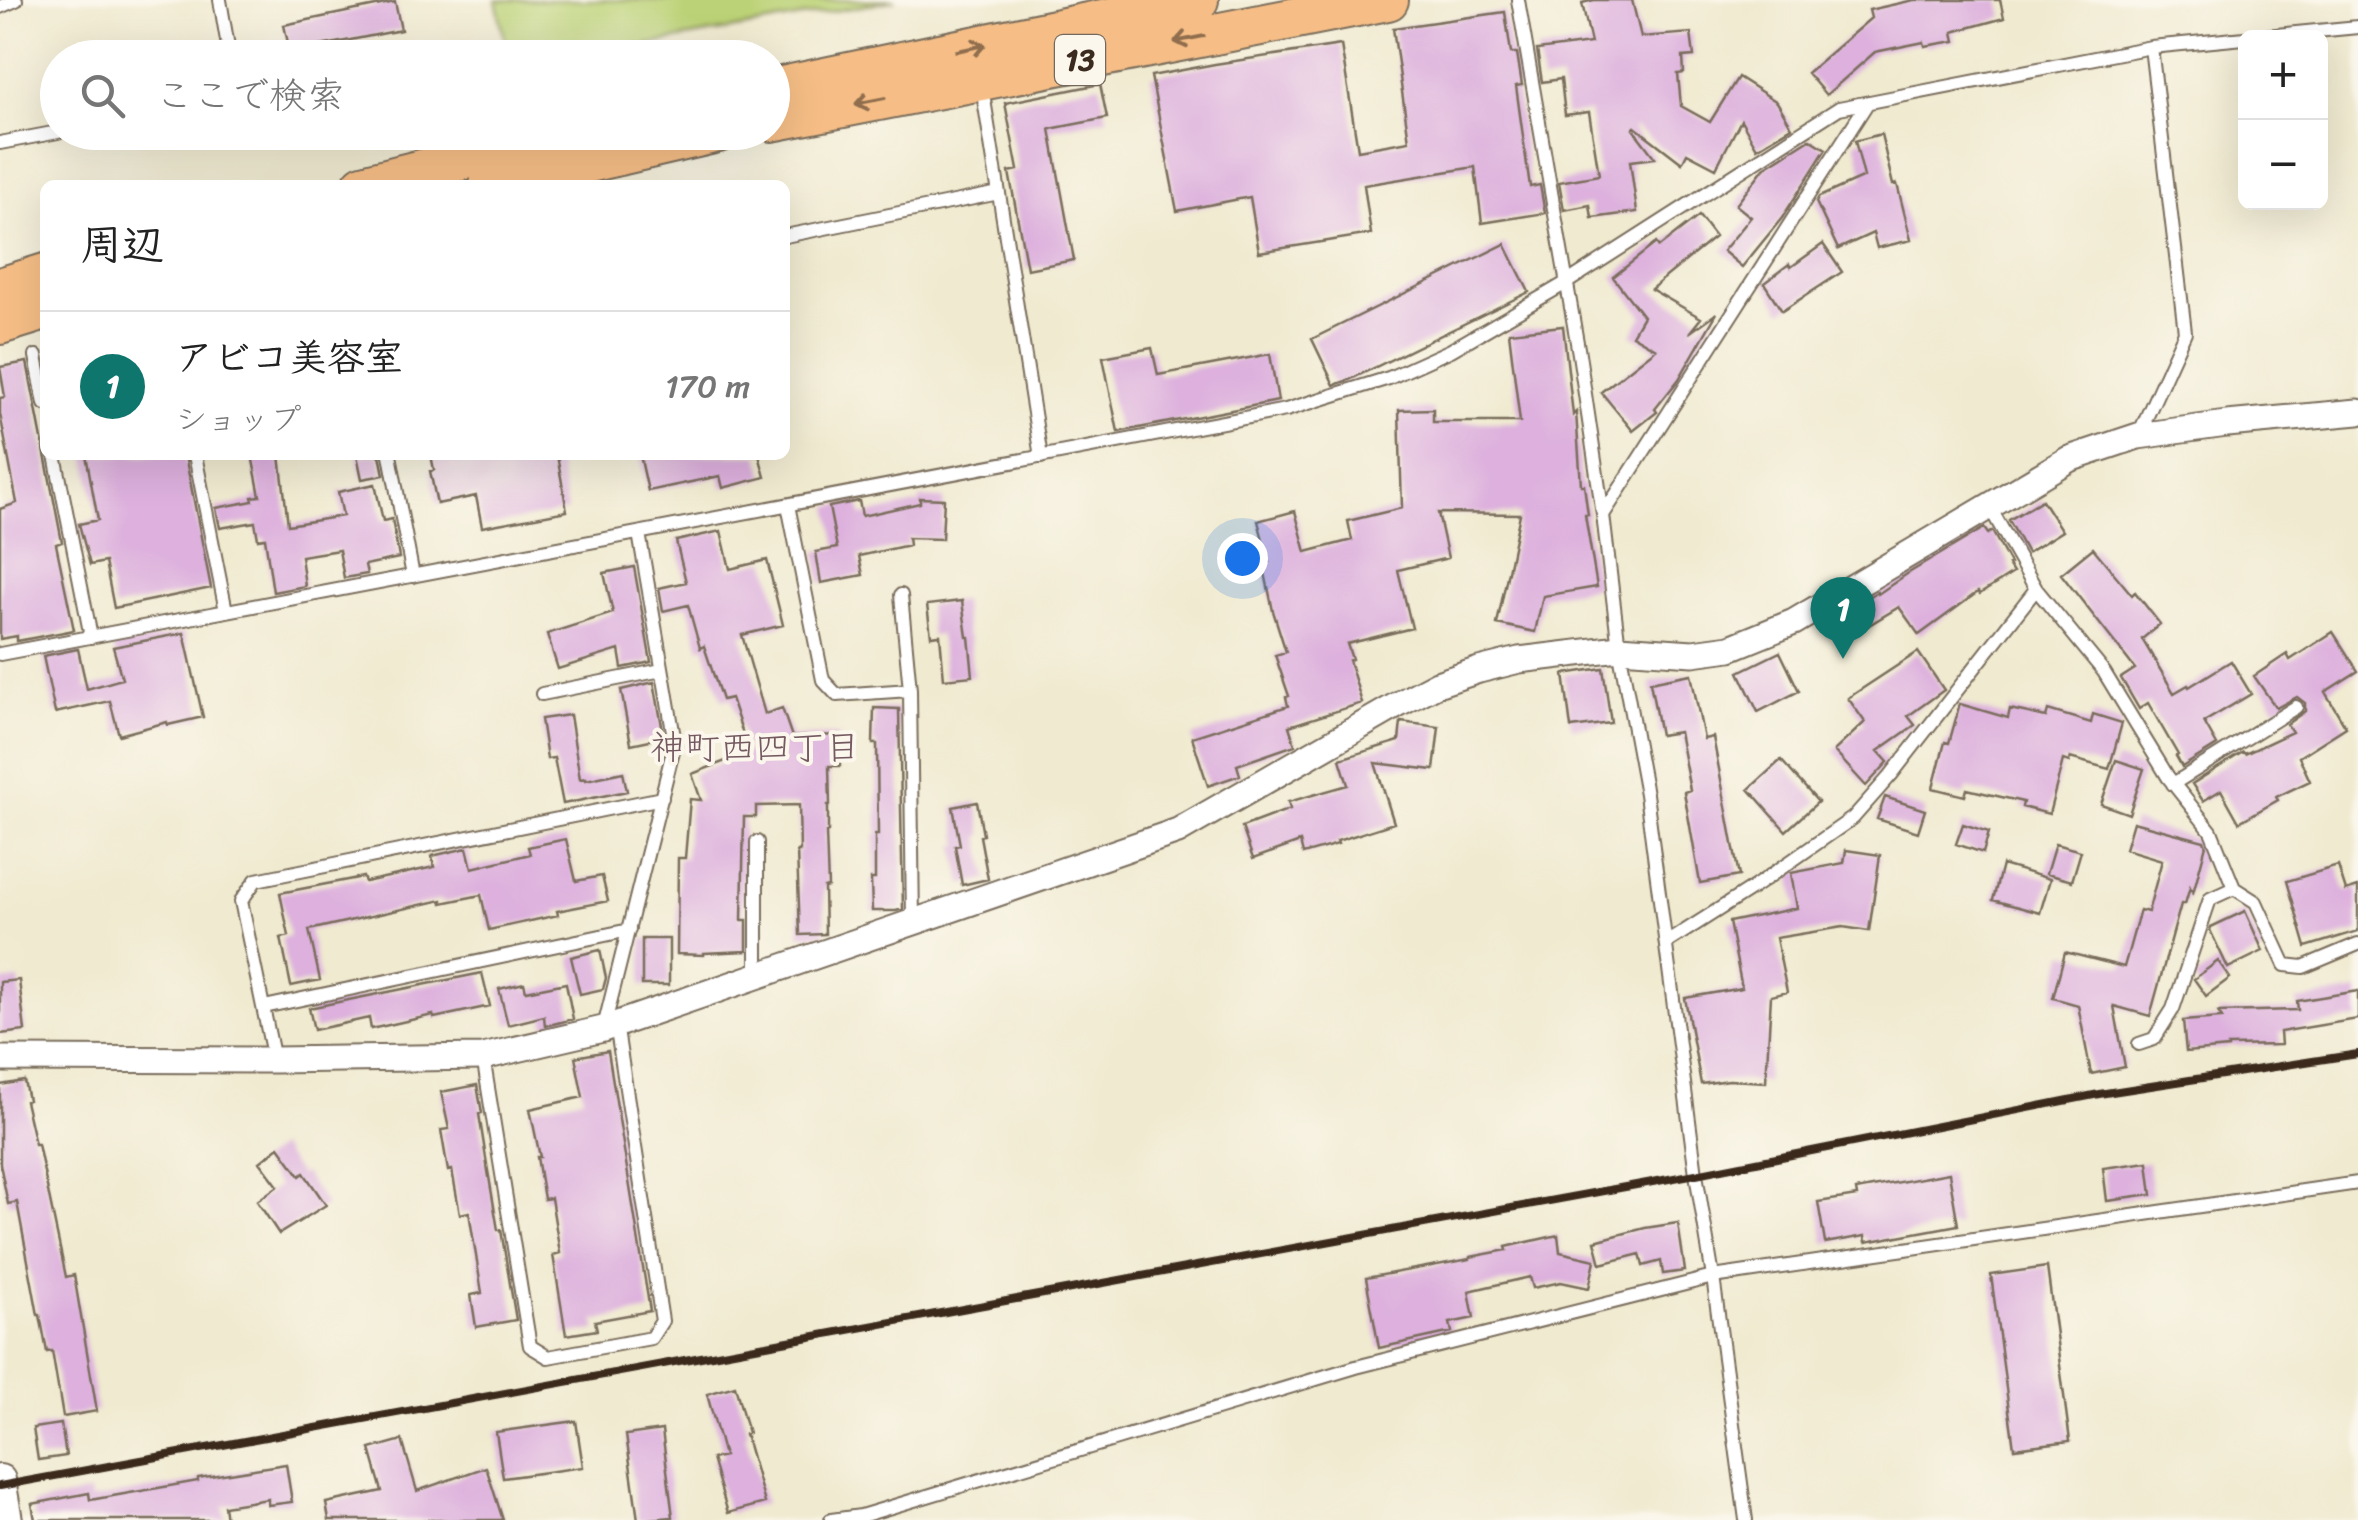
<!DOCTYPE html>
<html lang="ja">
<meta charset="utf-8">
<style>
:root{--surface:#fff;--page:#f2f2f2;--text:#222;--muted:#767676;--line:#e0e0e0;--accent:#0f766e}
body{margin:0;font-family:Sriracha,"Klee One",sans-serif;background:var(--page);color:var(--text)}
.controls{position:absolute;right:30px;top:30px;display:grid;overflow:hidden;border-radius:15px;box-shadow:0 10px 40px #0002}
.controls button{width:90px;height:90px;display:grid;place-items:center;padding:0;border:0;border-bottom:2px solid var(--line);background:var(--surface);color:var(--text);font:50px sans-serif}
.you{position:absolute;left:1242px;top:558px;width:35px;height:35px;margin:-25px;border:8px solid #fff;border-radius:50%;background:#1a73e8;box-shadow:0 0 0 15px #1a73e833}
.badge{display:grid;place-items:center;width:65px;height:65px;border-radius:50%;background:var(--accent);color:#fff;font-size:32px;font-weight:700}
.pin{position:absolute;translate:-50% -82px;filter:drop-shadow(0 2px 5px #0008)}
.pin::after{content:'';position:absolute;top:52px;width:35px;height:30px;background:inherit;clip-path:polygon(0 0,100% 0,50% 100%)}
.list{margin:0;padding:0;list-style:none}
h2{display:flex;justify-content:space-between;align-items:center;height:130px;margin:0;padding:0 40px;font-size:42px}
h2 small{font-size:32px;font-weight:400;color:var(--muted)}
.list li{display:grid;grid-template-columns:65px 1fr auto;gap:30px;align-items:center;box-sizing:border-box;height:150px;padding:0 40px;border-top:2px solid var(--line)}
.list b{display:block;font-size:38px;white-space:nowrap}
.list p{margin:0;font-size:32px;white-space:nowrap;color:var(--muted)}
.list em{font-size:32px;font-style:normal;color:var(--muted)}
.icon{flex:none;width:55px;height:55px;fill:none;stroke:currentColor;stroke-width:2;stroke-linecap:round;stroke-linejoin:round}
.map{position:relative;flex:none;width:2358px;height:1520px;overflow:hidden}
.search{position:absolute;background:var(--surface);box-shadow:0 10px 40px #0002;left:40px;top:40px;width:750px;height:110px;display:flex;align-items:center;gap:25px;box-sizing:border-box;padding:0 35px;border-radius:55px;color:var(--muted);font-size:38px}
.panel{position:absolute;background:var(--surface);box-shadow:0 10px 40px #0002;left:40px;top:180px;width:750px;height:280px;border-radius:15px}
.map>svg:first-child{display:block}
.green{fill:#bbd276;stroke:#7b7e4a;stroke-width:2.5}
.building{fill:#ddb0dd}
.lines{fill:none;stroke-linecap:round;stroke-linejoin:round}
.service-casing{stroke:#7a6d5c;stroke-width:16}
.minor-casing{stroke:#7a6d5c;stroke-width:29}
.tertiary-casing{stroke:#7a6d5c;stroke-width:34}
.trunk-casing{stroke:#7a6d5c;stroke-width:44}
.service{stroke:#fff;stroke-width:12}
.minor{stroke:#fff;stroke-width:25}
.tertiary{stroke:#fff;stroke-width:30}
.trunk{stroke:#f6be86;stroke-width:40}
.rail{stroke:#3b2a1e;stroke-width:8}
.oneway{stroke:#8f6d4d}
.labels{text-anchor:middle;stroke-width:8;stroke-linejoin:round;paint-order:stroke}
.shield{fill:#fbf7ec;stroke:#75685c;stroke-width:2.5}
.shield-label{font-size:30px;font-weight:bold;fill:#3b2a1e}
.neighbourhood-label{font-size:35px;fill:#745961;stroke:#fbf7ec}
</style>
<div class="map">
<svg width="2358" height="1520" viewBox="0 0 2358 1520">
<rect width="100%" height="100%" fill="#fbf7ec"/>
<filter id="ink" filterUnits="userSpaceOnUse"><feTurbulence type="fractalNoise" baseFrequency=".01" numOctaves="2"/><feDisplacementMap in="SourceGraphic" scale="20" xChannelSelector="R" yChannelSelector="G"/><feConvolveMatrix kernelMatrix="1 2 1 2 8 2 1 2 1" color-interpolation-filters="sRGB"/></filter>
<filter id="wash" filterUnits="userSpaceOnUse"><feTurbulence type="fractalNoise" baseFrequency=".0048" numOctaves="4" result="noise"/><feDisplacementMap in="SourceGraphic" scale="40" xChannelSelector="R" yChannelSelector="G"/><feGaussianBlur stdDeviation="2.25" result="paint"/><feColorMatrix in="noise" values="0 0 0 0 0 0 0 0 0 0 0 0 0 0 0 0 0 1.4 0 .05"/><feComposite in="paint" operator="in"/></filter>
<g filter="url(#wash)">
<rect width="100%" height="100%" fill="#f0ead0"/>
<path class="green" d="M496,0H895L581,57H509Z"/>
<g id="blocks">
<path class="building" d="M1594,0H1632L1641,37L1691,33L1694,56L1683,57L1684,73L1678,74L1681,106L1710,122L1738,77L1777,102L1792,127L1757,148L1741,120L1716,168L1687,153L1682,163L1635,127L1633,129L1655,158L1630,161L1637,212L1592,218L1590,205L1564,210L1559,182L1599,175L1589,112L1565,115L1561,79L1542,82L1537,50L1591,43L1582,3Z
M1914,0H2000L2004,18L1953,32L1955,41L1925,46L1924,42L1875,52L1826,95L1807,73L1871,18L1869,10Z
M395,2L401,30L290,52L284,25Z
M1505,12L1511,53H1517L1522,85L1516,86L1530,187L1540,185L1545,213L1482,223L1475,167L1364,185L1371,234L1259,252L1250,197L1177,211L1151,76L1215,64L1341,45L1358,150L1409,141L1393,28Z
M1100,84L1107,118L1050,129L1074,260L1027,269L1009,172L1018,170L1005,103Z
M1881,134L1893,185L1897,184L1911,240L1877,248L1873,233L1838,249L1816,202L1819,197L1864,177L1855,141Z
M1810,139L1826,149L1782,218L1742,267L1723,251L1751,217L1736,205L1764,168Z
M1699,216L1715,237L1651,289L1701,318L1689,333L1717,313L1679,379L1655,409L1657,412L1633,431L1601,392L1656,349L1632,335L1643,316L1613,277L1656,243L1659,247Z
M1505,244L1529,292L1349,380L1334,385L1312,339Z
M1823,244L1842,272L1782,311L1764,283L1789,264L1791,267Z
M1563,326L1573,415L1576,412L1581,485H1584L1588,515H1585L1597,587L1543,596L1535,632L1497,624L1520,514L1438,513L1448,558L1398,570L1412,628L1347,644L1352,659L1349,660L1362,703L1289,726L1295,745L1237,765L1240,775L1208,786L1192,737L1288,706L1286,697L1289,696L1275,655L1286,652L1273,611L1263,563L1269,562L1258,521L1295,511L1306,552L1352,540L1348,521L1402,508L1399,410L1433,409V422H1520L1509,332Z
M1152,348L1158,375L1270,354L1278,401L1118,432L1103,357Z
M27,362L62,542L56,544L74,630L17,641V636L0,639V509L17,503L0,414V398L5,397L0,367Z
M86,455H185L211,588L114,608L105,562L90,565L79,524L98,520Z
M252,455H280L288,525L343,516L338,492L375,484L383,521L392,519L399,558L365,565L367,574L344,578L339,550L301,556L305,586L273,592L265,538L258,539L255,522L220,528L216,508L253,501L252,497L260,496Z
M357,455H380L384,475L362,479Z
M431,455H557L567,511L482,527L476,496L437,504L430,471L434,470Z
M640,455H759L765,477L723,488L720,476L648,491Z
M920,498L944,499L942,539L908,538L909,545L859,556L863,575L821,583L816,552L837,548L829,507L859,501L862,516L920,503Z
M2042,500L2062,531L2027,553L2009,520Z
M1984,528L1988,534L1992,531L2010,564L2008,565L2013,573L1980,594L1978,592L1919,635L1899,607L1859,631L1846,610L1877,592L1878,594L1907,574Z
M721,531L730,569L767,560L783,625L742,635L765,714L782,708L792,737L838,735L840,766H829L830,805H828V832L826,833L828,887L824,888L825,934L800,935L797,851H800L799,805L756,806V817H744L742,920H747V951L704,953V955L677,954L678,858H685L690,799L701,800L692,774L749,752L731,698L722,700L704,646L700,648L688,605L663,611L659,588L686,582L676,541Z
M2093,548L2132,595L2135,592L2160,624L2142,639L2174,693L2188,685L2189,687L2231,661L2251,694L2204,722L2217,745L2182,767L2176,756L2178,755L2148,703L2139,709L2121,678L2135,669L2061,574Z
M634,567L651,662L622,668L619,650L558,669L547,634L613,613L604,573Z
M962,601L967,637H969L973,676L944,679L940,635L931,636L927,605Z
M2333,632L2358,671L2325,692L2346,727L2299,757L2310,781L2276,797L2278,800L2239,822L2221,790L2203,801L2192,784L2243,752L2245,754L2292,732L2287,724L2305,711V703L2297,697L2276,708L2254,676L2287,654L2290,660Z
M184,633L203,717L168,725L167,722L119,735L110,701L55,713L43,656L78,649L87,689L122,679L113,647Z
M1780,652L1799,691L1758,712L1739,672Z
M1918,652L1944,690L1908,716L1915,725L1878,751L1888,762L1866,786L1834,751L1865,722L1848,698Z
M1603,668L1611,723L1571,728L1564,674Z
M1691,674L1704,739L1713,737L1739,876L1700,883L1684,792L1690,790L1679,732L1660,735L1650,682Z
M654,682L664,737L631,744L621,690Z
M1960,704L2008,718L2010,709L2046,717L2048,710L2091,723L2093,714L2122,723L2109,769L2070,758L2069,762L2063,760L2049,814L2022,807L2023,802L1967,789L1965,796L1933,788L1945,742L1949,743Z
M874,708L899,709L903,909L896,911H872L871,879H875V835H878L877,744H873Z
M570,715L580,779L586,778V780L623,772L627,791L563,804L554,758L547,759L541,719Z
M1401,722L1439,727L1434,770L1375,763L1394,823L1337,841L1338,844L1303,854L1300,842L1253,859L1242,827L1290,809L1288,802L1348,785L1340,759L1399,741Z
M1781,760L1818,802L1786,831L1749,789Z
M2116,760L2144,769L2129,814L2101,804Z
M1885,797L1925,810L1918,832L1877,819Z
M977,802L983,835L980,836L988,879L962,885L955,846L960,845L953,807Z
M2133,822L2204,841L2206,845L2193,893L2190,887L2185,904H2181L2150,1016L2114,1006L2125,1067L2091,1074L2078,1005L2053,998L2065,952L2124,967L2140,910L2148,912L2162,860L2125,849Z
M1963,824L1989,832L1983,853L1956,844Z
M566,839L576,881L602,876L608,901L557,911L558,915L489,930L481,895L442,903V900L309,930L320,980L291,986L281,938L289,936L280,893L363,877L365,882L434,867L432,856L467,848L472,868L530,854L528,847Z
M2055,844L2081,851L2072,881L2046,874Z
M1846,850L1880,855L1869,931L1843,927L1776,938L1787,992L1771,996L1766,1082L1729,1080L1701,1084L1685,998L1742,988L1729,922L1797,908L1791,873L1844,863Z
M2002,865L2050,879L2040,913L1993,900Z
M2338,866L2346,891L2358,887V931L2306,947L2287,881Z
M2245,911L2263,951L2228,968L2210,930L2211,927Z
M642,939H669V985H642Z
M600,950L606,978L603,989L580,994L571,957Z
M2218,961L2230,978L2206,996L2194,979Z
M482,973L490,1006L434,1018L433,1015L371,1029L369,1018L314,1030L309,1008Z
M19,980L25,1031L0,1034V982Z
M524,983L526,991L566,983L573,1019L545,1026L544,1016L508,1025L499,989Z
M2358,991V1019L2280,1032L2281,1045L2228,1046V1048L2186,1052L2183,1021L2222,1018L2218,1012L2298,1010L2297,1001Z
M608,1051L650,1311L595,1321L597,1330L566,1335L553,1255L560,1253L551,1198L544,1199L537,1157H540L530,1109L583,1097L575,1057Z
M24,1081L28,1100L25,1101L35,1144H38L66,1277L74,1275L97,1411L63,1417L52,1351L47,1352L40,1315H38L17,1202L8,1204L0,1164V1085Z
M477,1085L482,1113L479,1114L488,1171L498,1230H501L516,1320L476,1327L471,1295L482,1293L469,1212L460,1214L452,1170L448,1171L441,1130L449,1129L441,1092Z
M279,1147L300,1176L304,1173L326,1205L279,1234L257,1201L278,1186L260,1162Z
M2148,1162L2152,1195L2107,1201L2103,1168Z
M1949,1173L1958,1225L1866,1242L1865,1236L1825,1243L1818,1202L1857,1196L1856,1190Z
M1678,1223L1685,1271L1663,1274L1661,1261L1643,1266L1640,1254L1601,1264L1595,1241L1645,1228Z
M1558,1235L1560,1252L1595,1260L1589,1288L1561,1282L1533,1288L1530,1277L1469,1291L1474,1318L1450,1323L1452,1332L1379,1348L1366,1278L1470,1259V1257L1507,1250L1506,1247Z
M2047,1267L2070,1441L2014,1448L1991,1275Z
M735,1386L748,1433L745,1434L765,1503L728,1513L712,1459L724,1456L707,1394Z
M576,1421L583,1467L503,1478L496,1432Z
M61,1424L66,1456L38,1460L33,1428Z
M662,1430L673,1517L638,1520L626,1435Z
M402,1440L417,1491L486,1467L503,1520H329L326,1503L382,1491L370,1449Z
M286,1464L292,1502L268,1505V1499L224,1506L226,1520H35L32,1504L89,1493L90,1500L198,1481V1478Z"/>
</g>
</g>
<g filter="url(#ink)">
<use href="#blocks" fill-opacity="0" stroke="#7a6d5c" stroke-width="2.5"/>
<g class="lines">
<g class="service-casing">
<path id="service" d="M220,0L230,58
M1518,0L1579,354L1603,515L1619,648L1646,794L1696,1174L1713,1277L1746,1520
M0,7L16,0
M2151,47L2358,27
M982,87L1041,457
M0,143L58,132
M785,236L999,193
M36,356L45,404
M55,455L91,637
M195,455L226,611
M390,455L413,576
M788,505L823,680L837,695L910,690
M1989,506L2036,589L2104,672L2168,777L2211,831L2234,888L2256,902L2285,965L2303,967L2358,944
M1603,515L1868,102
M901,595L910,690L913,923
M0,654L1286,410L1389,378L1451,350L1566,283L1839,108L2151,47L2185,332L2138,436
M542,694L662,670
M2173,784L2296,707
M1666,943L1754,887L1853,818L1891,775L2036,589
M757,977V842
M264,1007L629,930
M604,1027L675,743L639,533
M2139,1044L2154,1039L2173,1009L2210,899L2234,888
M483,1057L530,1346L548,1357L651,1338L662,1321L616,1024
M274,1060L241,901L256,880L662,798
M831,1520L861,1516L1356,1367L1713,1277L2358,1183"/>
</g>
<g class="minor-casing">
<path id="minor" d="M0,1059L274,1060L483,1057L603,1029L1178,831L1399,704L1437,684L1479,670L1519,660L1619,648L1693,653L1730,648L1794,622L2069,459L2138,436L2227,424L2358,412"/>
</g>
<g class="tertiary-casing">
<path id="tertiary" d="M0,1480L7,1520"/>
</g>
<g class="trunk-casing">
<path id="trunk" d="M772,89L1198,0
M772,121L1388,0
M363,185L571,132
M490,185L718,132
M0,288L45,274
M0,324L45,310"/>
</g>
<use href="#service" class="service"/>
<use href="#minor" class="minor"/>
<use href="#tertiary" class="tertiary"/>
<use href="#trunk" class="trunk"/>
<path class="rail" d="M0,1486L1696,1174L2099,1094L2358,1054"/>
</g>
<defs><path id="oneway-shaft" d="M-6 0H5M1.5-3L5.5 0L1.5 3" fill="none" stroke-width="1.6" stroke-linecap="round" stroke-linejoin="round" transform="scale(2.5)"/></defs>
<g class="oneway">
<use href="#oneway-shaft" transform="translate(1189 39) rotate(169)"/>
<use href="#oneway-shaft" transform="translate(971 48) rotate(-12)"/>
<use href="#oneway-shaft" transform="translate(870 101) rotate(169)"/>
</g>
</g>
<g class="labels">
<rect class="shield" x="1055" y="35" width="50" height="50" rx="8"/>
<g class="shield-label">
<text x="1080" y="70">13</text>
</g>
<g class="neighbourhood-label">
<text x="755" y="759">神町西四丁目</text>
</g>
</g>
</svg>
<div class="controls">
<button>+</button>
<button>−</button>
</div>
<div class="you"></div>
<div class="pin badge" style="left:1843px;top:659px">1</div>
<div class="search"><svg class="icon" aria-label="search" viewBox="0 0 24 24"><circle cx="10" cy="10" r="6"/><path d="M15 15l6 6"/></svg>ここで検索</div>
<section class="panel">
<h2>周辺<small></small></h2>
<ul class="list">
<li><span class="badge">1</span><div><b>アビコ美容室</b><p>ショップ</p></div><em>170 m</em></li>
</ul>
</section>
</div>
